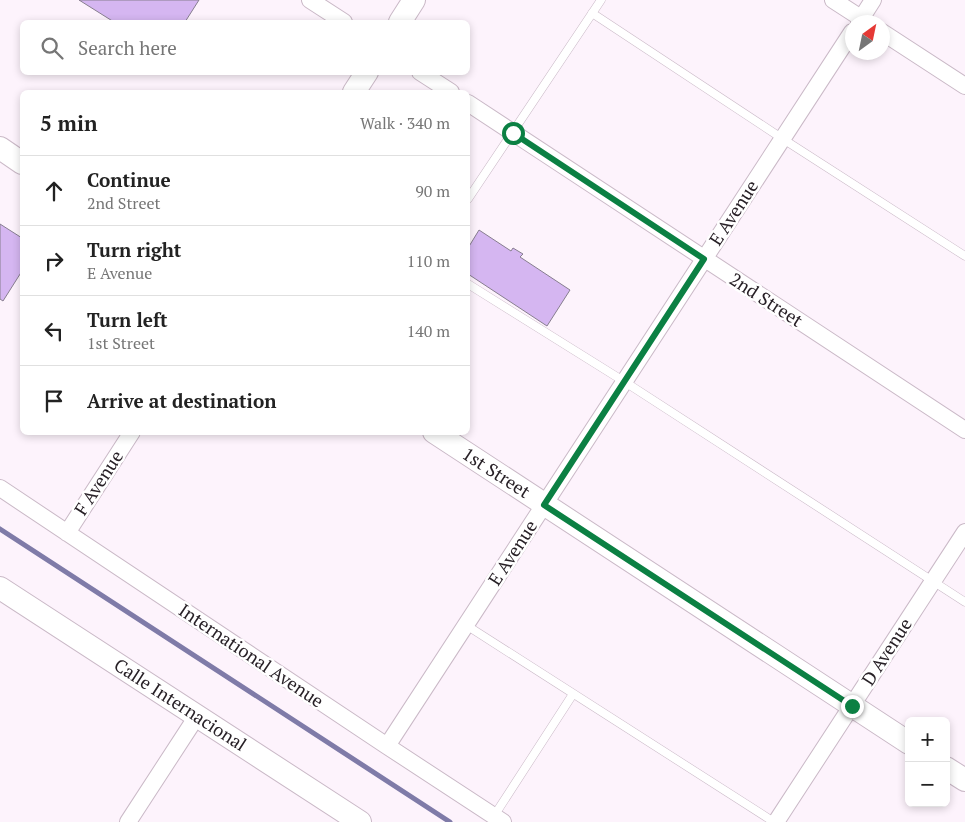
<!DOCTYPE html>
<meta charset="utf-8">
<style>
:root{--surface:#fff;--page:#f2f2f2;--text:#222;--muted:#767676;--line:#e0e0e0}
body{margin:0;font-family:"PT Serif",serif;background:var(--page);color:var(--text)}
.controls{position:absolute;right:15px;bottom:15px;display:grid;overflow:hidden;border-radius:8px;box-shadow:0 2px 8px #0003}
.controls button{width:45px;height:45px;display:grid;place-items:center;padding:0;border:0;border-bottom:1px solid var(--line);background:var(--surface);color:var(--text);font:25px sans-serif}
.compass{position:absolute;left:845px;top:15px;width:45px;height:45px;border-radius:50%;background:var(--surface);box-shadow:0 2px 8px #0003;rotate:33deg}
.stop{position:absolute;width:15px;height:15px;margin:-11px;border:4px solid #0b8043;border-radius:50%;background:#fff}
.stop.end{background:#0b8043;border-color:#fff;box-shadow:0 1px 5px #0008}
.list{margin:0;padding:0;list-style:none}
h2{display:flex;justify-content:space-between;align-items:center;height:65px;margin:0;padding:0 20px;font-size:21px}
h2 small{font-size:16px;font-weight:400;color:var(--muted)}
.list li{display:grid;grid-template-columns:32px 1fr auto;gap:15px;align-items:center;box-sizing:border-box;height:70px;padding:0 20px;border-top:1px solid var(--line)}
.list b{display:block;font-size:19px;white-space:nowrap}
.list p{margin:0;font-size:16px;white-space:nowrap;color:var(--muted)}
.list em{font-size:16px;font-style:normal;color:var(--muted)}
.icon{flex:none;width:28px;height:28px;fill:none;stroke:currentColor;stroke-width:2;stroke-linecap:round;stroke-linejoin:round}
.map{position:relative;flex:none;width:965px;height:822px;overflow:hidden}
.search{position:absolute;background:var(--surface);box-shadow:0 2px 8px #0003;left:20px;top:20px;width:450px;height:55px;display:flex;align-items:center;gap:12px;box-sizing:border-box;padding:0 18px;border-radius:8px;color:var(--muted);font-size:19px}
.panel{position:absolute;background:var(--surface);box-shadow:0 2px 8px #0003;left:20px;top:90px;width:450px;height:345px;border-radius:8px}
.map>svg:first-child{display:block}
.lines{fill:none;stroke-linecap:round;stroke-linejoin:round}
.stream{stroke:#7f7ba8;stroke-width:5}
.building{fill:#d5b6f1;stroke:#877e8f}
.lane-casing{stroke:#cab9c7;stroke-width:9}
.street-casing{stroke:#cab9c7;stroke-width:18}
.secondary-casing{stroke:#cab9c7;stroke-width:24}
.lane{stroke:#fff;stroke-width:8}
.street{stroke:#fff;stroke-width:16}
.secondary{stroke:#fff;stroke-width:22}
.route{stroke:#0b8043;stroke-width:6}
.labels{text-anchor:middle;stroke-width:5;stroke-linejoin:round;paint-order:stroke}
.street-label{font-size:18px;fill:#282127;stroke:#fff}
</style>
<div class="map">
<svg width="965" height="822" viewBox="0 0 965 822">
<rect width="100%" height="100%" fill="#fdf3fc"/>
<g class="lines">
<path class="stream" d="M0,529L450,822"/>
</g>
<path class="building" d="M79,0H199L185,22H114Z
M0,224L22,238V271L3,301L0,299Z
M479,230L511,251L513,248L523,254L520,257L570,290L547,326L468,274V248Z"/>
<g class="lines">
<g class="lane-casing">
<path id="lane" d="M592,13L783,139L965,256
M468,199L601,0
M468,284L625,382L965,602
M466,625L774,822
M494,816L573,694"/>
</g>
<g class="street-casing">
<path id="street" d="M310,0L344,22
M833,0L867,22
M859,22L873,0
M882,32L965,86
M420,72L451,92
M468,103L965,430
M0,488L387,746L503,822
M67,533L132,432
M387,746L852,32
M128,822L197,716
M776,822L965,532"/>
</g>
<g class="secondary-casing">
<path id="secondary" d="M400,22L414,0
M354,92L367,72
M0,148L22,163
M434,432L909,743
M0,588L360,822
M946,768L965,780"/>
</g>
<use href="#lane" class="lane"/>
<use href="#street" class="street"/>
<use href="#secondary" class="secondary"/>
</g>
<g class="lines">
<path class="route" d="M513,133L704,259L544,505L852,706"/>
</g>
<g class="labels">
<g class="street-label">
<text transform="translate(734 213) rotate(-57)" y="6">E Avenue</text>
<text transform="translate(766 300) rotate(33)" y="6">2nd Street</text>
<text transform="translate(496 473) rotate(33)" y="6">1st Street</text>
<text transform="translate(99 483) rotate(-57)" y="6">F Avenue</text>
<text transform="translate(513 553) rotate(-57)" y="6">E Avenue</text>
<text transform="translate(887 652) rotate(-57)" y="6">D Avenue</text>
<text transform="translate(251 656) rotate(34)" y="6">International Avenue</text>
<text transform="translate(180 705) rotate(33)" y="6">Calle Internacional</text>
</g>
</g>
</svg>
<div class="controls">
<button>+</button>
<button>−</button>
</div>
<svg class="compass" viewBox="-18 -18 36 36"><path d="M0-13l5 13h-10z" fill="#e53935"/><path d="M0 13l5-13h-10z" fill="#767676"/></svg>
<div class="stop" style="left:513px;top:133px"></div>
<div class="stop end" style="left:852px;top:706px"></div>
<div class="search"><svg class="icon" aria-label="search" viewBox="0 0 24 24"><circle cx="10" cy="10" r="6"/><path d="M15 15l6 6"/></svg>Search here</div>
<section class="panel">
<h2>5 min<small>Walk · 340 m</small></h2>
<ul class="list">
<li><svg class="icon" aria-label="ahead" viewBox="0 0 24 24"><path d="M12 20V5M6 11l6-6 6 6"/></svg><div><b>Continue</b><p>2nd Street</p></div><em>90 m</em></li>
<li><svg class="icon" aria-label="right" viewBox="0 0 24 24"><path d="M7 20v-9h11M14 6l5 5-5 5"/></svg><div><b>Turn right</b><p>E Avenue</p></div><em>110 m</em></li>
<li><svg class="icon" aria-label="left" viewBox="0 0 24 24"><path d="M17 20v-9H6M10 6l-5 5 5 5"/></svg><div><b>Turn left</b><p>1st Street</p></div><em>140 m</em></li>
<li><svg class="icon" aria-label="arrive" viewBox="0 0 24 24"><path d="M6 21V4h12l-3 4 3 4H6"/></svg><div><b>Arrive at destination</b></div></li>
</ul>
</section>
</div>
